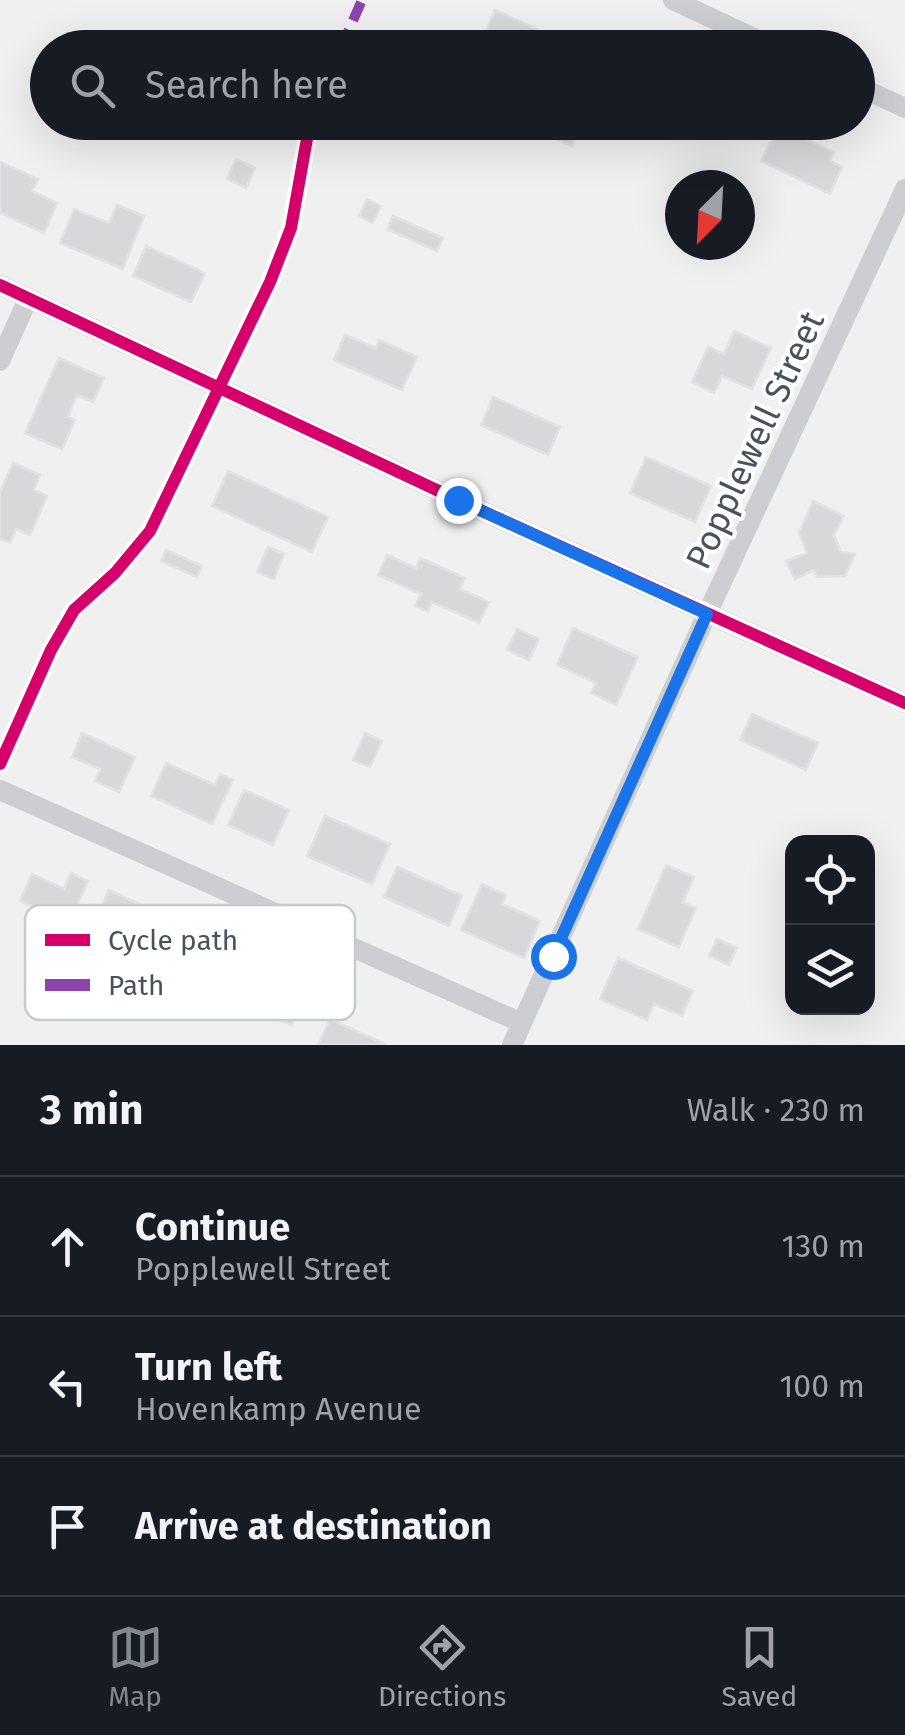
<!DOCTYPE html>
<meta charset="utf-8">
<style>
:root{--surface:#171b24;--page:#20242c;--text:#f1f3f6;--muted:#9ea1a6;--line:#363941;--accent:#838990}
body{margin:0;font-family:"Fira Sans",sans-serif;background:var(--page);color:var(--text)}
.controls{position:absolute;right:30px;bottom:30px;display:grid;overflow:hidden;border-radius:20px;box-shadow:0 10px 40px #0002}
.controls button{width:90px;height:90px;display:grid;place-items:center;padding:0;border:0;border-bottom:2px solid var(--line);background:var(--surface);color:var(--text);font:50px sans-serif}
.compass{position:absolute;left:665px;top:170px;width:90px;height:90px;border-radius:50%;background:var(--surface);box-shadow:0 10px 40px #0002;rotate:204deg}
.stop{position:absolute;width:30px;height:30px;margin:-22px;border:8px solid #1a73e8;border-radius:50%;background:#fff}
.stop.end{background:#1a73e8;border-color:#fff;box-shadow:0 2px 10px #0008}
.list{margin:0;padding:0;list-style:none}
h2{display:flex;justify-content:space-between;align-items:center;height:130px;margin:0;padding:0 40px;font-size:42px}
h2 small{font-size:32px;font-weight:400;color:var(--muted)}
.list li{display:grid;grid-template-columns:65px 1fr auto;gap:30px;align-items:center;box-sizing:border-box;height:140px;padding:0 40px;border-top:2px solid var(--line)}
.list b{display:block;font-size:38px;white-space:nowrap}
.list p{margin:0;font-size:32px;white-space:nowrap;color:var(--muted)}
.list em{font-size:32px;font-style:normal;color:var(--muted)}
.icon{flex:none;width:55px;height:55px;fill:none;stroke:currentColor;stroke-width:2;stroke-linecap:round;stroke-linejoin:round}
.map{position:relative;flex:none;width:905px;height:1045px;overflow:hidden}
.search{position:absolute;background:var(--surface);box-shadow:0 10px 40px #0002;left:30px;right:30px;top:30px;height:110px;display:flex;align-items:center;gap:25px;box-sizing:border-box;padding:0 35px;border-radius:55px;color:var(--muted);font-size:38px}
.sheet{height:550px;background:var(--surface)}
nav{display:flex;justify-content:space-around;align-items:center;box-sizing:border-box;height:140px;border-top:2px solid var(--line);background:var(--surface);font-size:28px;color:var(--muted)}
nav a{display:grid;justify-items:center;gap:5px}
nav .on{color:var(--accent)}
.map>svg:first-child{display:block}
.building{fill:#d8d8da;stroke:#e2e2e3;stroke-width:2.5}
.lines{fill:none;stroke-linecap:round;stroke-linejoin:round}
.minor{stroke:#ccced1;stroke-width:20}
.quiet{stroke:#8e44ad;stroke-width:10;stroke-dasharray:20 10;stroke-linecap:butt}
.cycleway-casing{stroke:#fff;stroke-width:19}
.cycleway{stroke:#d6006c;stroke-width:12}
.route{stroke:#1a73e8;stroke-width:12}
.labels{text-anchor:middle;stroke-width:8;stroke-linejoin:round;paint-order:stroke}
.street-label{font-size:35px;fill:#48525c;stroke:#fff}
.key{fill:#fff;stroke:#c8cbce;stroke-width:2.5}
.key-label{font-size:28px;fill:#48525c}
</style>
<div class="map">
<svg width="905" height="1045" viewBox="0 0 905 1045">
<rect width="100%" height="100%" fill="#f1f0f0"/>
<path class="building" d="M495,10L539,30L535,40L553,48H502L484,37Z
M549,122H582L572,146L544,134Z
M778,126L834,152L830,161L842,167L830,194L761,161Z
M236,159L255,168L246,188L227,179Z
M0,162L38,179L32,191L57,203L44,233L0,213Z
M367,199L381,206L373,223L359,216Z
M117,205L144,216L123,269L60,243L74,209L109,223Z
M393,216L443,238L437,251L387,229Z
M146,246L205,273L191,302L133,276Z
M734,331L771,348L752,389L722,376L714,393L692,382L708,347L724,354Z
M345,335L376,348L379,340L417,357L402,390L334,360Z
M59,358L104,378L93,402L77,395L68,417L75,420L62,449L25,433Z
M493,397L560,427L548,455L481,425Z
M646,457L711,486L695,522L630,493Z
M13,463L40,475L34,490L47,496L30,535L16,529L10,543L0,539V492Z
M228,471L328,517L312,552L212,506Z
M813,501L844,516L834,535L841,552L855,554L845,576L817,577L814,570L795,579L786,561L807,553L799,533Z
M268,547L284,554L274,579L257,572Z
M166,550L202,566L197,577L161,561Z
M387,555L416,568L420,558L465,578L460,589L489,602L479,623L432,602L428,612L415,606L421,594L378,575Z
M573,628L638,657L616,705L591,693L596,683L557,665Z
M517,629L539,639L529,660L507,650Z
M752,714L818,743L806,770L740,740Z
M82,733L135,757L119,792L95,781L100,769L72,757Z
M365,733L382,741L370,767L353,760Z
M166,763L215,785L220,774L233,780L212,824L151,796Z
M244,790L289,810L273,845L228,825Z
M325,816L390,844L372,884L307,856Z
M666,865L694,877L683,902L696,908L679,947L638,929Z
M397,867L462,896L449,926L384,897Z
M71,873L88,881L69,923L20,901L32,874L64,889Z
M482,884L506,895L502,904L540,921L524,958L461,930Z
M109,890L170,918L148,967L115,952L121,938L93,926Z
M717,939L737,948L729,965L709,956Z
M260,958L312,981L292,1025L269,1015L273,1005L245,992Z
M618,958L693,991L682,1016L654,1004L647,1020L600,999Z
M330,1019L387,1045H318Z"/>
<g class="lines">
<path class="minor" d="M673,0L775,48
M858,86L905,108
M0,285L458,500L905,703
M0,361L28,299
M0,790L522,1023
M512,1045L707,614L905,189"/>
<path class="quiet" d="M341,48L362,0"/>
<g class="cycleway-casing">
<path id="cycleway" d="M0,285L458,500L905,703
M0,764L51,650L74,610L115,573L150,531L270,282L291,228L310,122"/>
</g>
<use href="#cycleway" class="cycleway"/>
</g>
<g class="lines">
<path class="route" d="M458,500L707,614L553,956"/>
</g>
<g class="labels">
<g class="street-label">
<text transform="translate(755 440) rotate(-65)" y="12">Popplewell Street</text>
</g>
</g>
<rect x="25" y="905" width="330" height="115" rx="15" class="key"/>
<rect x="45" y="934" width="45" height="12" fill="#d6006c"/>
<rect x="45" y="979" width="45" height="12" fill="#8e44ad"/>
<g class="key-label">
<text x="108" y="950">Cycle path</text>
<text x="108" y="995">Path</text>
</g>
</svg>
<div class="controls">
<button><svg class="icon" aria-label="locate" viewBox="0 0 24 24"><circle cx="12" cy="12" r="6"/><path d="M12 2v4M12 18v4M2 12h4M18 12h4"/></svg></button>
<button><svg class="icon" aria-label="layers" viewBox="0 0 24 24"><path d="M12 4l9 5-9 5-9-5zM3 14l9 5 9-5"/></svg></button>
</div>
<svg class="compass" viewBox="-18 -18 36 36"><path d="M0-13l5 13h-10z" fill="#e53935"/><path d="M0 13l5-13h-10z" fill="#9ea1a6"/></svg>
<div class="stop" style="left:553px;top:956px"></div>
<div class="stop end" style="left:458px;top:500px"></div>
<div class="search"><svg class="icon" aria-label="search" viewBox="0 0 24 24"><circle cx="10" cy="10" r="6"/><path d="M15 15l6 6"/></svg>Search here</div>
</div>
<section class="sheet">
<h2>3 min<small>Walk · 230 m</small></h2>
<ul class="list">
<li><svg class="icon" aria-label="ahead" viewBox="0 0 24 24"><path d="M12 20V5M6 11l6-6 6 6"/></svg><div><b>Continue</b><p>Popplewell Street</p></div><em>130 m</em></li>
<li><svg class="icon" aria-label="left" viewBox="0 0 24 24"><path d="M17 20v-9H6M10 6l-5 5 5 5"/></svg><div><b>Turn left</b><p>Hovenkamp Avenue</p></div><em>100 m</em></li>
<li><svg class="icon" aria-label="arrive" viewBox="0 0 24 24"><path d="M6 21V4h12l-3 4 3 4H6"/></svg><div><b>Arrive at destination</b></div></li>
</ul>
</section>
<nav>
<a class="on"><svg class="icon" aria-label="map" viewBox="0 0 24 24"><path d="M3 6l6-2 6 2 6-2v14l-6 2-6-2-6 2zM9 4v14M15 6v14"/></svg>Map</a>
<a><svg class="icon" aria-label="directions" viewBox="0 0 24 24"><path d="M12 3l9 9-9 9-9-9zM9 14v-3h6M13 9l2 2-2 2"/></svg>Directions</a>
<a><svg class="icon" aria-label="saved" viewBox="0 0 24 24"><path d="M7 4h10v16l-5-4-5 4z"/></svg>Saved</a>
</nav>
